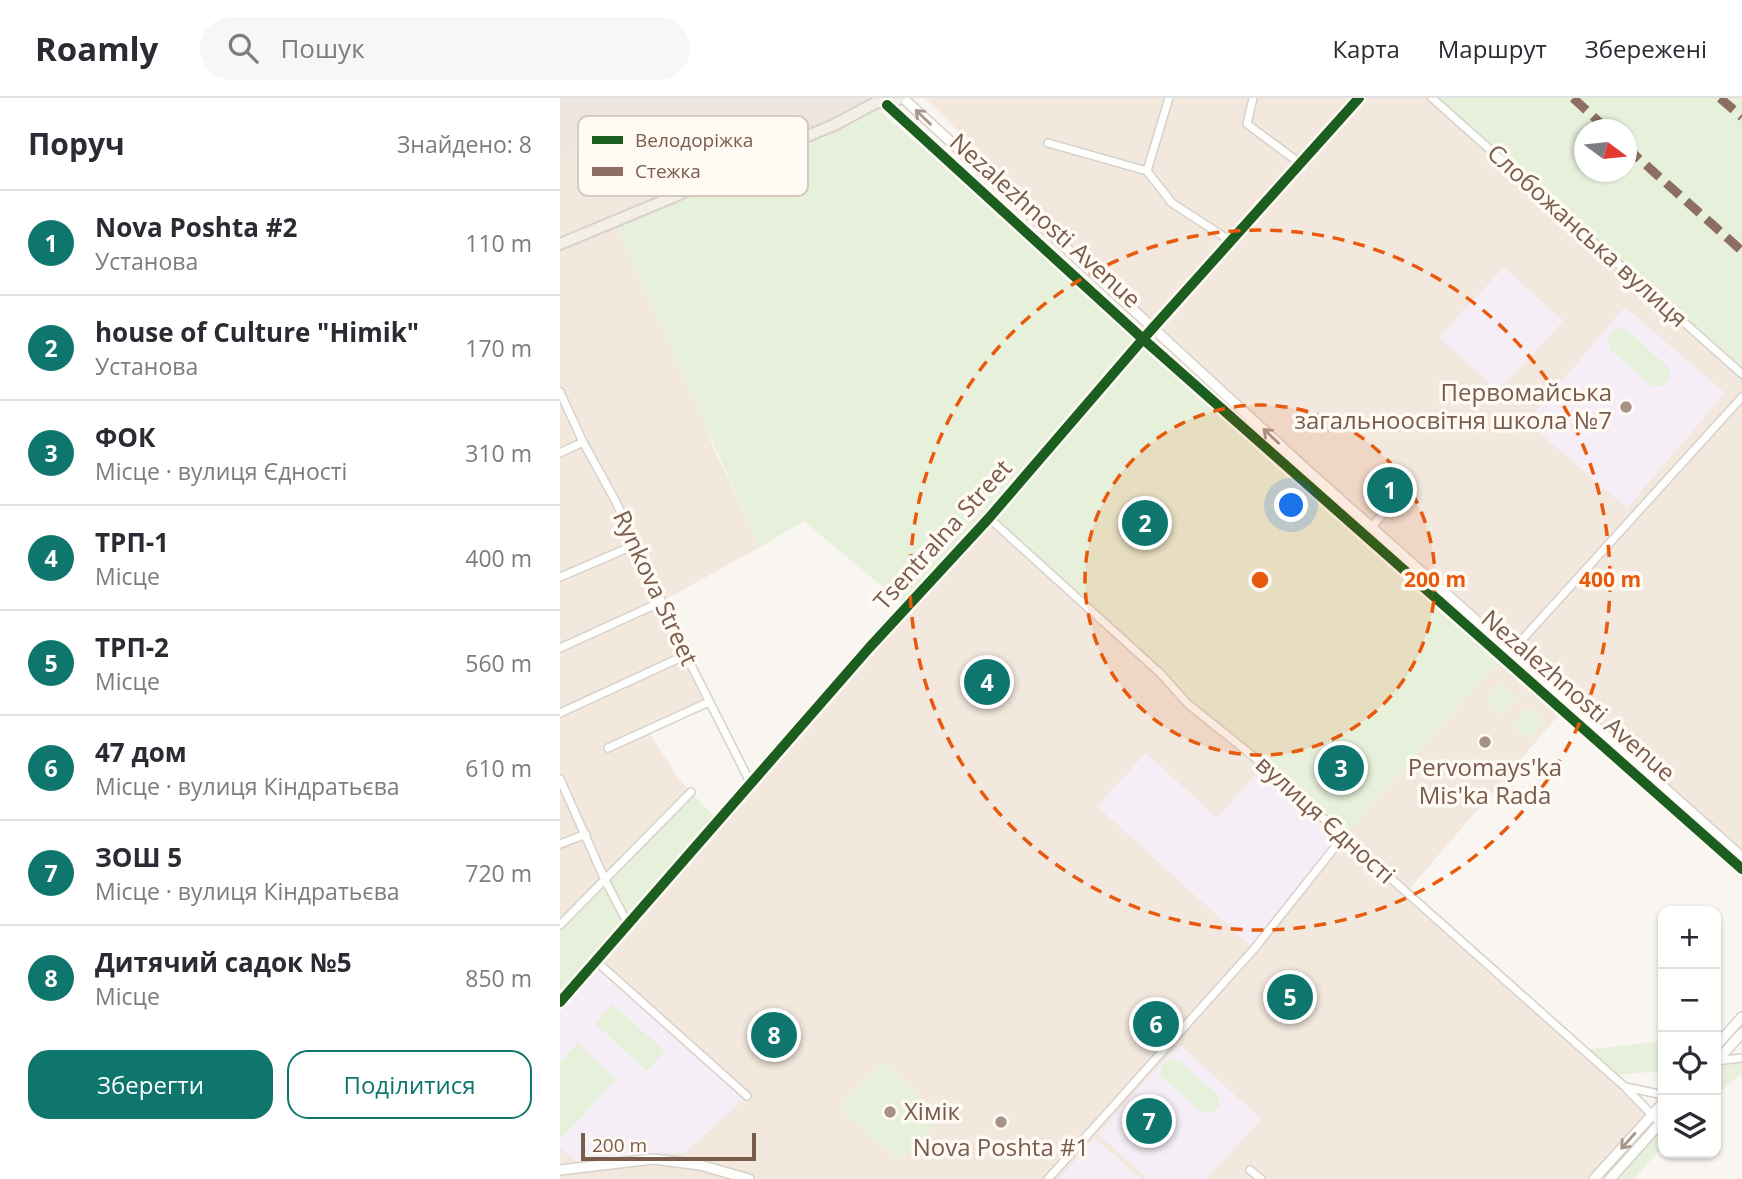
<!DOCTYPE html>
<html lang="uk">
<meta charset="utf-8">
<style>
:root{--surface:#fff;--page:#f7f7f7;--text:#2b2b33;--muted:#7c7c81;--line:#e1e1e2;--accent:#0f766e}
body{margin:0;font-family:"Open Sans",sans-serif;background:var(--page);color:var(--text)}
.controls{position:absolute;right:21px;bottom:21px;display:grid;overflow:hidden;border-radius:14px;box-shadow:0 2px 5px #0004}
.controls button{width:63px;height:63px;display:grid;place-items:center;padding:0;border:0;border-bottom:2px solid var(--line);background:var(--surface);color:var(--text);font:35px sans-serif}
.compass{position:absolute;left:1014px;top:21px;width:63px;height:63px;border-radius:50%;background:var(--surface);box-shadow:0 2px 5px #0004;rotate:105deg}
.scale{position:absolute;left:21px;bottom:18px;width:175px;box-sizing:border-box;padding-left:7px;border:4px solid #7a5c4d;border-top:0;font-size:19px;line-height:24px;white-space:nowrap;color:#7a5c4d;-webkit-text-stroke:5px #fffaf3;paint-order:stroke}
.you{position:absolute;left:732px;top:408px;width:24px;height:24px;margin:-18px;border:5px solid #fff;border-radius:50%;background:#1a73e8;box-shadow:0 0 0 10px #1a73e833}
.badge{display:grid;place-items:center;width:46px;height:46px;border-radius:50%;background:var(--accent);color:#fff;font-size:23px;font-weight:700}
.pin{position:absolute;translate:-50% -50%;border:4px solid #fff;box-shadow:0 2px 7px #0006}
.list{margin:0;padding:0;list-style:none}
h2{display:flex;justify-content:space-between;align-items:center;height:91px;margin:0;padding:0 28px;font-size:30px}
h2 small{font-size:23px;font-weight:400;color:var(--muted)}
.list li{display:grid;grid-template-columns:46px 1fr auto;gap:21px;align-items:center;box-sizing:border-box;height:105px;padding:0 28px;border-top:2px solid var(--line)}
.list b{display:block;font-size:26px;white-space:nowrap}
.list p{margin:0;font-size:23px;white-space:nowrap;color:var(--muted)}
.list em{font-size:23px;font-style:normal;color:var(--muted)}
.actions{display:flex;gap:14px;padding:21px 28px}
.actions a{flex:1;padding:16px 0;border:2px solid var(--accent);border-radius:21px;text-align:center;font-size:24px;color:var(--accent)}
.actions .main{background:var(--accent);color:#fff}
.icon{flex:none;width:38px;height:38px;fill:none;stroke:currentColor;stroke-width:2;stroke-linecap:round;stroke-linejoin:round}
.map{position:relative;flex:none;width:1182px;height:1081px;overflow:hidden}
header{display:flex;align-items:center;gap:42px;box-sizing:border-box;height:98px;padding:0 35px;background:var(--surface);border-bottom:2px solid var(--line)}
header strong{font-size:33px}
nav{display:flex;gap:38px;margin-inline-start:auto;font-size:24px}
.search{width:490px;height:63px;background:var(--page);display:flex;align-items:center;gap:18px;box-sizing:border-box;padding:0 24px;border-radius:38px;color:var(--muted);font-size:26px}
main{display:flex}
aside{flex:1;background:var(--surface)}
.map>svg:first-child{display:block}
.residential{fill:#f2e8de}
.industrial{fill:#ede5e0}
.education{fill:#f6eef6}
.green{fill:#e7f0db;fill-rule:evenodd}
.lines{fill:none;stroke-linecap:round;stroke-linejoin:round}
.minor-casing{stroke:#d7d1cb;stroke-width:10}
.tertiary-casing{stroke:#d7d1cb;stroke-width:12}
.primary-casing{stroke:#dad1cc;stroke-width:14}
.minor{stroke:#fefefd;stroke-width:7}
.tertiary{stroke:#fefefd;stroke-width:9}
.primary{stroke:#f3eee8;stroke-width:10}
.quiet{stroke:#8d6e63;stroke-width:9;stroke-dasharray:18 9;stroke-linecap:butt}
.cycleway-casing{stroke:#fffaf3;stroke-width:15}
.cycleway{stroke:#1b5e20;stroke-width:10}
.oneway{stroke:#a8958b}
.ring{fill:none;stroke:#e8590c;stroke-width:3.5;stroke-dasharray:12 9}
.poi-dot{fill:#a69286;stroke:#fffaf3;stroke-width:2.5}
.labels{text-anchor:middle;stroke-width:7;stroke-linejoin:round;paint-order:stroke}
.street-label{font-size:24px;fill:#7a5c4d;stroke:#fffaf3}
.poi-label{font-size:24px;fill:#7a5c4d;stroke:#fffaf3}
.key{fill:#fffaf3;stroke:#d7cbc1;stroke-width:2}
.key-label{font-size:19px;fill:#7a5c4d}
.centre{fill:#e8590c;stroke:#fffaf3;stroke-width:3.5}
.ring-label{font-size:21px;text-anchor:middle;font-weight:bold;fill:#e8590c;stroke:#fffaf3;stroke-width:7;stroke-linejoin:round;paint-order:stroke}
</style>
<header>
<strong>Roamly</strong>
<div class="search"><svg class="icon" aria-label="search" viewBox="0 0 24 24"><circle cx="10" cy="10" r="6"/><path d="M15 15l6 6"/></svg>Пошук</div>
<nav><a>Карта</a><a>Маршрут</a><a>Збережені</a></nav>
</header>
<main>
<aside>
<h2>Поруч<small>Знайдено: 8</small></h2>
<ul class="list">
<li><span class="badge">1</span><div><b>Nova Poshta #2</b><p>Установа</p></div><em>110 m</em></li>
<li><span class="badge">2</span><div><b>house of Culture &quot;Himik&quot;</b><p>Установа</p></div><em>170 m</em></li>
<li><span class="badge">3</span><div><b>ФОК</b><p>Місце · вулиця Єдності</p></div><em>310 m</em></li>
<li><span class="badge">4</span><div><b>ТРП-1</b><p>Місце</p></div><em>400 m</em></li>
<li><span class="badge">5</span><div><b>ТРП-2</b><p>Місце</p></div><em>560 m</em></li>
<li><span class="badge">6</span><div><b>47 дом</b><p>Місце · вулиця Кіндратьєва</p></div><em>610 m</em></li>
<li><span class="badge">7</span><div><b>ЗОШ 5</b><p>Місце · вулиця Кіндратьєва</p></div><em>720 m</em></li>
<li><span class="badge">8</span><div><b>Дитячий садок №5</b><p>Місце</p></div><em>850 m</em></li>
</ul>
<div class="actions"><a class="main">Зберегти</a><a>Поділитися</a></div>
</aside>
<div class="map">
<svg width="1182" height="1081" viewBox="0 0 1182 1081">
<rect width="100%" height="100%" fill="#f9f5f0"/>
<path class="residential" d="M365,0H872L1182,276V759L594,230Z
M81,23L113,99L151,344L200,449L101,504L149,604L88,633L119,681L131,694L0,825V481L75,451L58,410L71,445L0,477V58Z
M429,420L600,575L628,606L699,663L942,559L1003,612L846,795L1092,1016L1033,1081H493L695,857L771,755L582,975L488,1081H0V1074L73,1066L139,1063L114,1058L89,1059L0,1070V904Z"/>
<path class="industrial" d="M0,0H312L313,7L113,99L81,23L0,58Z"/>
<path class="education" d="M944,169L1003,223L938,293L879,239Z
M1065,209L1165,295L1067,410L967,324Z
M586,655L657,720L704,667L783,739L694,851L537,708Z
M36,863L187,998L125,1055L76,1056L20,1067L0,1049V904Z
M619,946L701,1021L647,1081H588L538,1036Z
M535,1040L581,1081H499Z"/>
<path class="green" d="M872,0H1182V276ZM1024,32H1066V74H1024Z
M313,7L583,241L942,559L783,739L429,420L346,508L244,423L200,449L54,123Z
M1061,230L1068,233L1109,270L1110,280L1104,287L1097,289L1089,286L1050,251L1048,239L1054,232Z
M940,585L956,599L940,618L925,604Z
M968,609L984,623L968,641L951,628Z
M131,694L158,723L0,904V828Z
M52,906L105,953L87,973L35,926Z
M1103,943V973L1052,977L1024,952Z
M18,945L56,981L0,1042V965Z
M1182,960V975L1156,997V964Z
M613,961L621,964L658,997L660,1007L654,1014H641L602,979L600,974L603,965Z
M323,964L381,1018L340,1063L278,1010Z
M1103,1022V1048L1074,1081H1050Z"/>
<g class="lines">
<g class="minor-casing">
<path id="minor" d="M693,0L687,26L741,66
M872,0L1182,276
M488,45L587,73L612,105L672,144
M587,73L609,0
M0,294L23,344L55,402L126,557L191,686
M0,355L23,344
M429,420L600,575L628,606L699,663L1065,989L1100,1025
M806,436L826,412L813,401
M0,479L75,447
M0,550L101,504
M950,555L1182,299
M0,615L126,557
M48,650L149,604
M0,681L45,782L68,826
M0,746L26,736
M0,827L131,694
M36,863L187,998
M0,904L309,550L429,420L583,241L799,0
M1156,963L1182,960
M1066,989L1103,997
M690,1072L701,1081
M488,1081L694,851L783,739"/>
</g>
<g class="tertiary-casing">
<path id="tertiary" d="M343,0L746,371L1182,759
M327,7L583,241L1182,771
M1156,948L1182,919
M1156,964L1182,935
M0,1072L93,1061L140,1067L189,1081
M1034,1081L1103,1005
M1050,1081L1103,1022"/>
</g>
<g class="primary-casing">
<path id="primary" d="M0,146L113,99L221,49L274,27L317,4L330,7L340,0"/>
</g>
<use href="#minor" class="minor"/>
<use href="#tertiary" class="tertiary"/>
<use href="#primary" class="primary"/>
<path class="quiet" d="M1013,0L1048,32
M1160,0L1182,19
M1066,49L1182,153"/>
<g class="cycleway-casing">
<path id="cycleway" d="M327,7L583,241L1182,771
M0,904L309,550L429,420L583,241L799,0"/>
</g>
<use href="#cycleway" class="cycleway"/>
</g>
<defs><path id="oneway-shaft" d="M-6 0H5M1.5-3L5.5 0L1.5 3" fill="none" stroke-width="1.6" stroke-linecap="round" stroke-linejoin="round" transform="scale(1.75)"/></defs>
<g class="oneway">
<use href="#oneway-shaft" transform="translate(363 19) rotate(-136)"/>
<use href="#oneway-shaft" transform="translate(711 338) rotate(-137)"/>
<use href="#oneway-shaft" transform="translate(1068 1043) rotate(132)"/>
</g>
<circle cx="700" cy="482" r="175" fill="#e8590c" fill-opacity=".12"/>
<g class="ring">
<circle cx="700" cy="482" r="175"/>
<circle cx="700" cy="482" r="350"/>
</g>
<g class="poi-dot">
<circle cx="1066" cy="309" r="7"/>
<circle cx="925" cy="644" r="7"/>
<circle cx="330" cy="1014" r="7"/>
<circle cx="441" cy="1024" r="7"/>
</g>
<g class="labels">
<g class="street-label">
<text transform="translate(485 123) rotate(42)" y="8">Nezalezhnosti Avenue</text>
<text transform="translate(1027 138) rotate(42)" y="8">Слобожанська вулиця</text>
<text transform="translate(383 437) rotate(-48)" y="8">Tsentralna Street</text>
<text transform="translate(95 490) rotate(65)" y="8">Rynkova Street</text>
<text transform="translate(1018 598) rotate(41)" y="8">Nezalezhnosti Avenue</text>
<text transform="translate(765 722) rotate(42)" y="8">вулиця Єдності</text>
</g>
<g class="poi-label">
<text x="1052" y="303" text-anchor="end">Первомайська<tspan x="1052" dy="28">загальноосвітня школа №7</tspan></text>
<text x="925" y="678">Pervomays'ka<tspan x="925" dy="28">Mis'ka Rada</tspan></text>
<text x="344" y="1022" text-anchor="start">Хімік</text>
<text x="441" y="1058">Nova Poshta #1</text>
</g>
</g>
<rect x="18" y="18" width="230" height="80" rx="10" class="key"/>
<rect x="32" y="38" width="31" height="8" fill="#1b5e20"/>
<rect x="32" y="69" width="31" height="9" fill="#8d6e63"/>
<g class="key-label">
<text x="75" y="49">Велодоріжка</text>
<text x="75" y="80">Стежка</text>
</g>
<circle cx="700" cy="482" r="10" class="centre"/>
<g class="ring-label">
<text x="875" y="489">200 m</text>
<text x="1050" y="489">400 m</text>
</g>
</svg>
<div class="controls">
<button>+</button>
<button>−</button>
<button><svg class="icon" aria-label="locate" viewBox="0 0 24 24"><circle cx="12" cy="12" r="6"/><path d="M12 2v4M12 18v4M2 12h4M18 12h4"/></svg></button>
<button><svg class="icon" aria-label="layers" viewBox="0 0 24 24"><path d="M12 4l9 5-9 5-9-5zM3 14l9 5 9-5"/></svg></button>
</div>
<svg class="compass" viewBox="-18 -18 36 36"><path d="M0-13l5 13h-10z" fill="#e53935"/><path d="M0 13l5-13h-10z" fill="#7c7c81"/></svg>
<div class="scale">200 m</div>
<div class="you"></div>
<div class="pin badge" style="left:830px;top:392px">1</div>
<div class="pin badge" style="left:585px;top:425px">2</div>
<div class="pin badge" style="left:781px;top:670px">3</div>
<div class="pin badge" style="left:427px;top:584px">4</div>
<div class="pin badge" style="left:730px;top:899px">5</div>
<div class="pin badge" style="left:596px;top:926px">6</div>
<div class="pin badge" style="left:589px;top:1023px">7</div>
<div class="pin badge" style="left:214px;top:937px">8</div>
</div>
</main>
